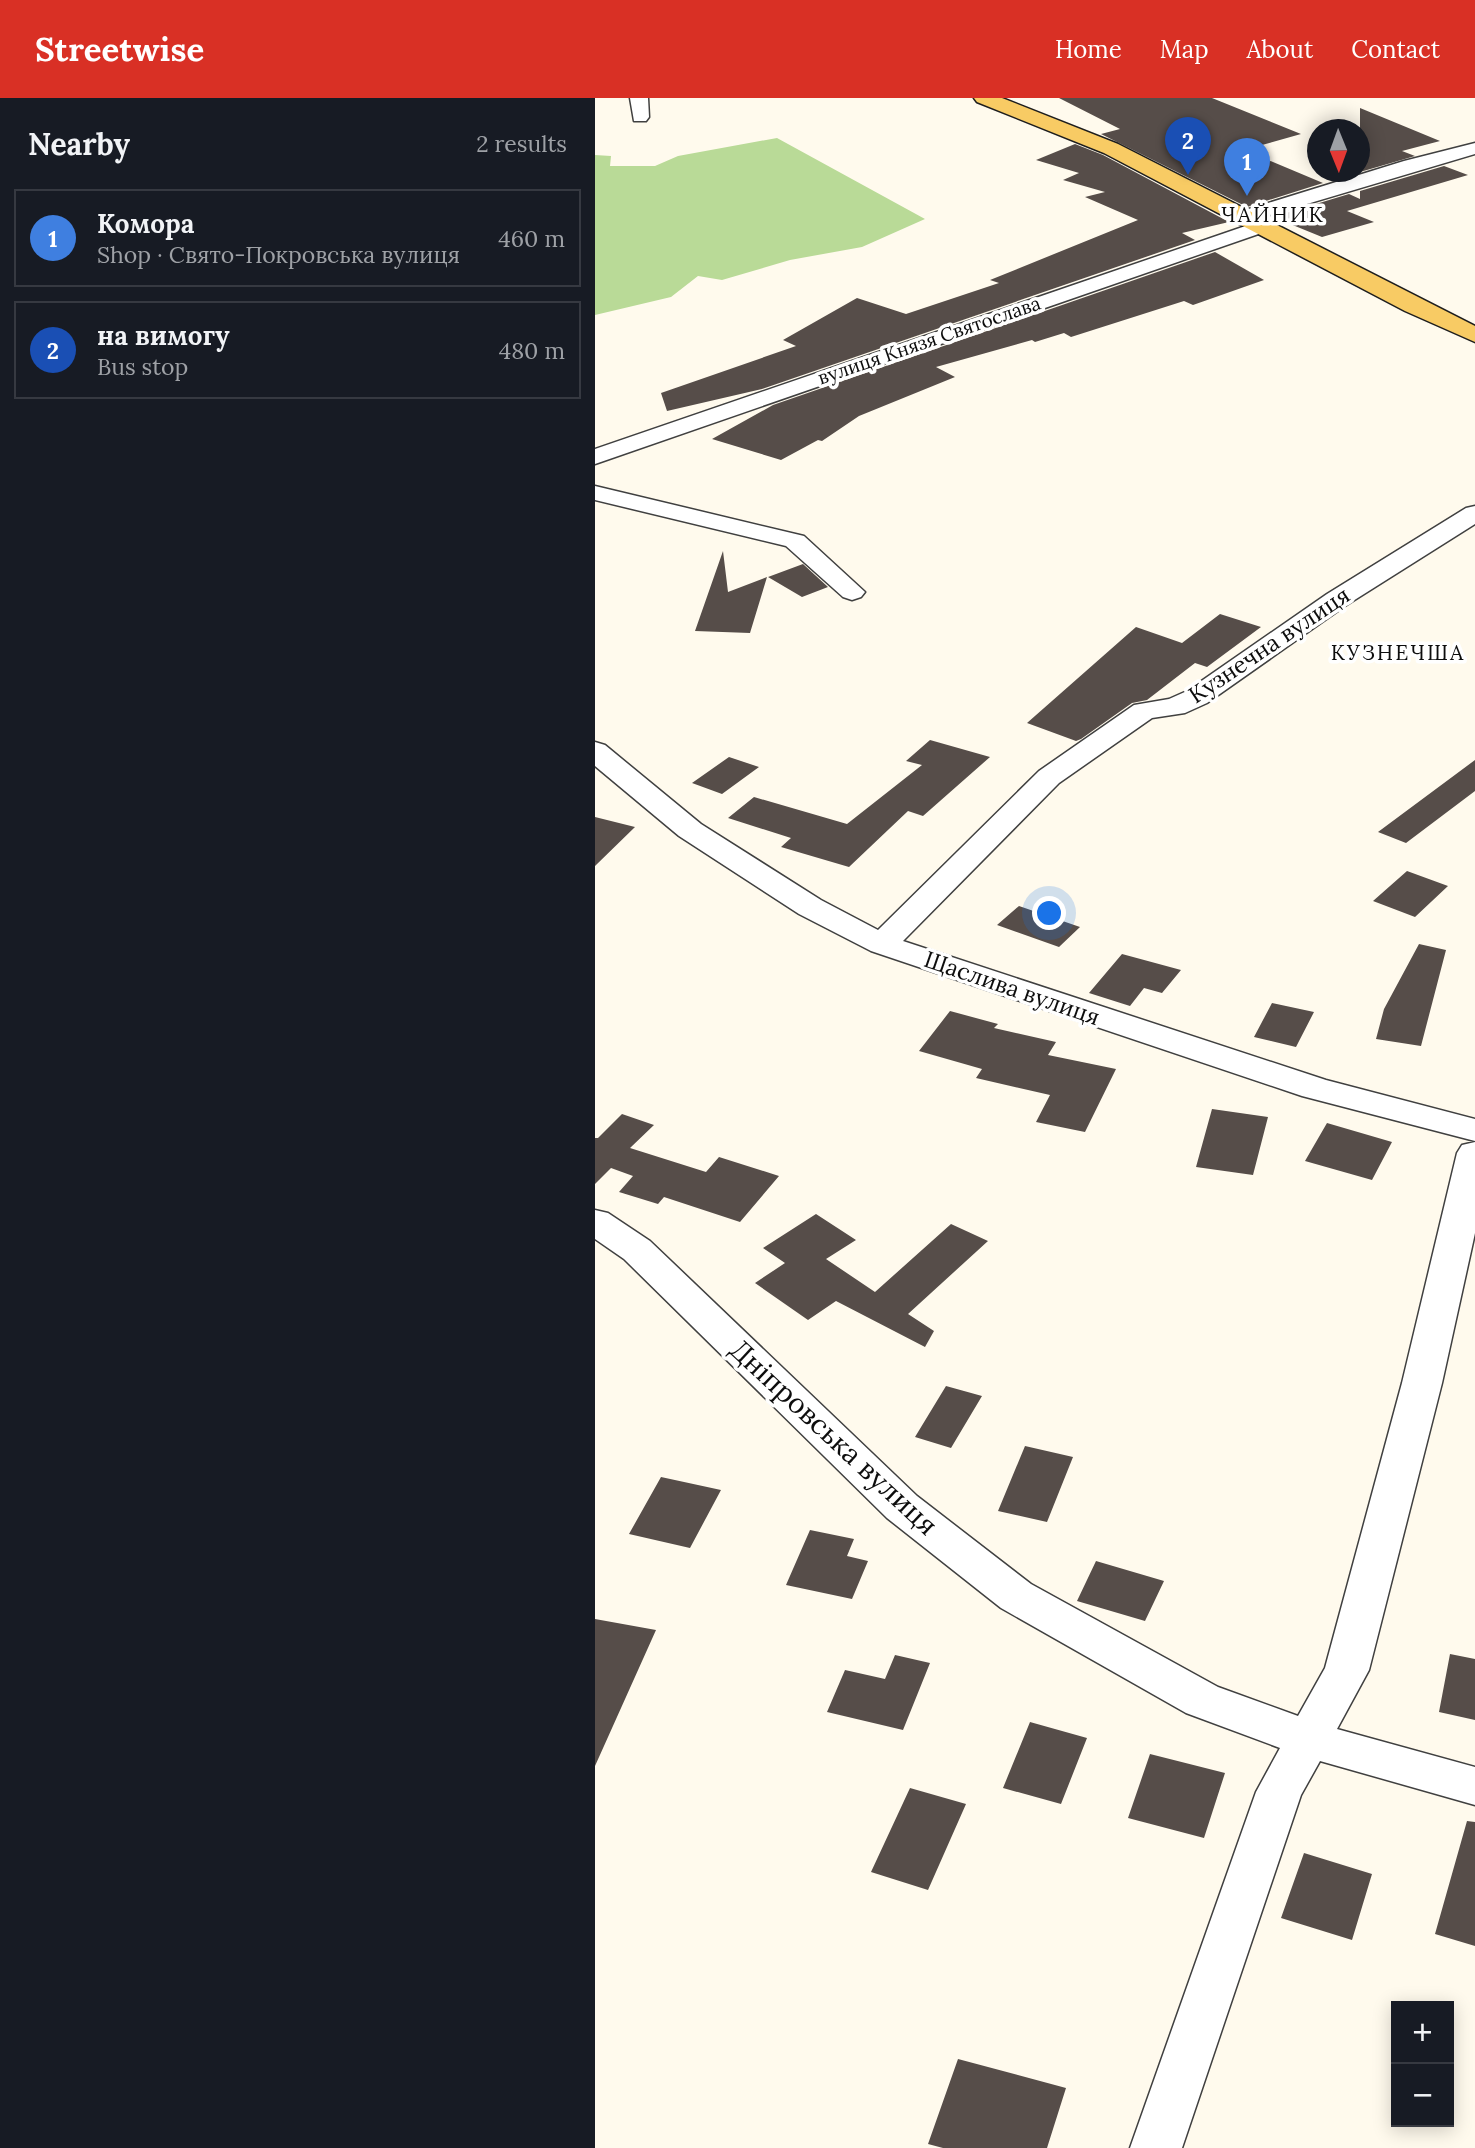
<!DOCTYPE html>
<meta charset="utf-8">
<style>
:root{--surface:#171b24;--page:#20242c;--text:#f1f3f6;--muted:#9ea1a6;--line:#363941;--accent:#d93025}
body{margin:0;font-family:Lora,serif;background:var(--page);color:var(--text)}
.controls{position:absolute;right:21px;bottom:21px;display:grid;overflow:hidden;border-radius:0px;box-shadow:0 4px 18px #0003}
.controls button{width:63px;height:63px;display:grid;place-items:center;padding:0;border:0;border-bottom:2px solid var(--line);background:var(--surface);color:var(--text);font:35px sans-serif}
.compass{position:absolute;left:712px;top:21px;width:63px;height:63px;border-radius:50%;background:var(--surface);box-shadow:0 4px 18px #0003;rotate:179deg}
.you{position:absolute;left:455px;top:816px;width:24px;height:24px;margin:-18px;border:5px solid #fff;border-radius:50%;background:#1a73e8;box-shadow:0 0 0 10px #1a73e833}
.badge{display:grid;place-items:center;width:46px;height:46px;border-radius:50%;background:var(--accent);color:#fff;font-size:23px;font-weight:700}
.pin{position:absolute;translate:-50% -58px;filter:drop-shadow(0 2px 4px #0008)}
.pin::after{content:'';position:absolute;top:37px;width:24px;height:21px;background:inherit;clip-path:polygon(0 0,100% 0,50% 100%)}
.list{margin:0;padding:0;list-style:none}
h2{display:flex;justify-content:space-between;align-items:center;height:91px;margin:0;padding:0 28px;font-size:30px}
h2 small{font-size:23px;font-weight:400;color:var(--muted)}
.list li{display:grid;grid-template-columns:46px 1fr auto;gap:21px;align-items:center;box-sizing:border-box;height:98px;margin:0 14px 14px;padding:0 14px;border:2px solid var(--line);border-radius:0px}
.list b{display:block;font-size:26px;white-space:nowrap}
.list p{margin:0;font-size:23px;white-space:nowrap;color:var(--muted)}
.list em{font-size:23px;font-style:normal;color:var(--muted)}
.map{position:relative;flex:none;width:880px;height:2050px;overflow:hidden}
header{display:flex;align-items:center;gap:42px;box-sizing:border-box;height:98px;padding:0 35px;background:var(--accent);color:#fff}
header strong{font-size:33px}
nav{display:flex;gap:38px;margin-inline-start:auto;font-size:24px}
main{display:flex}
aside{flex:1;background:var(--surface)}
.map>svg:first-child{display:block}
.forest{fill:#b9da97}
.building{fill:#564d49}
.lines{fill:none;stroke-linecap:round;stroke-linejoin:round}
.minor-casing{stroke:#404040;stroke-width:3}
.major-casing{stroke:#1e1e1e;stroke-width:3}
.minor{fill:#fff;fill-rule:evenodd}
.major{fill:#f8cb64;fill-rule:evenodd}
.labels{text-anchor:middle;stroke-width:7;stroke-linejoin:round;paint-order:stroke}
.far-street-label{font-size:19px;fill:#0d0d0d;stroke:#fff}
.far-neighbourhood-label{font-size:21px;letter-spacing:2px;fill:#0d0d0d;stroke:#fff}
.street-label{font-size:23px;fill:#0d0d0d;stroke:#fff}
.near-street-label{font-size:28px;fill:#0d0d0d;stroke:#fff}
</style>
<header>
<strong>Streetwise</strong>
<nav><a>Home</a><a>Map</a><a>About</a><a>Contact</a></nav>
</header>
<main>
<aside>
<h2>Nearby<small>2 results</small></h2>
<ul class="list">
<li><span class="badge" style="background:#3f7fe0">1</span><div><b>Комора</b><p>Shop · Свято-Покровська вулиця</p></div><em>460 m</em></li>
<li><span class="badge" style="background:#1a4fb4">2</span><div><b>на вимогу</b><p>Bus stop</p></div><em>480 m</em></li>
</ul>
</aside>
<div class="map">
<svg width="880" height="2050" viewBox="0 0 880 2050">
<rect width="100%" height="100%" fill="#fffaed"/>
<path class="forest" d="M182,40L330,121L267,149L195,162L127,182L103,178L76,199L0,217V57L16,58L15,68H60L83,58Z"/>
<path class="building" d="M464,0H617L706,36L649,52L728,85L652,109L506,36L525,31Z
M765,10L845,43L807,53L820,58L765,74Z
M480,46L508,57L634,124L587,135L600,142L167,291L72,313L66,295L201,248L188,242L262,200L311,216L404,185L395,182L543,122L490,99L510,94L468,82L484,75L441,62Z
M849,68L873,77L752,113L779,124L727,139L678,119L754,96L765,101V93Z
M620,154L669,182L598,207L589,203L476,239L469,235L440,244L437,242L341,269L360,279L264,318L227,343L223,342L186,362L117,341L178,307Z
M128,453L133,494L172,479L155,535L100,533Z
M208,466L233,489L207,499L173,479Z
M625,516L666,529L612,569L600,565L552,602L537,605L486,641L481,643L432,625L541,529L587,545Z
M335,642L395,659L328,718L313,713L254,769L186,749L196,740L133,720L159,699L252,726L327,667L311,663Z
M134,659L164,669L127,696L97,685Z
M880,662V693L811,745L783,734Z
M0,719L40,729L0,768Z
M812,773L853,788L820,819L778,803Z
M424,808L485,829L464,849L402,827Z
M824,846L851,852L826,948L781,941L789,911Z
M527,856L586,872L567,895L549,890L535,908L494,895Z
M677,905L719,914L701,949L659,939Z
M355,913L403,926L399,930L461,944L453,957L521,971L490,1034L441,1024L455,997L381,980L387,971L324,953Z
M617,1011L673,1019L658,1077L601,1069Z
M27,1016L59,1027L35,1050L111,1074L124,1059L184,1078L145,1124L69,1099L63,1106L24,1094L38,1078L16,1070L0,1086V1040H3Z
M732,1025L797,1044L777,1082L710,1063Z
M221,1116L261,1142L231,1161L280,1194L356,1126L393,1143L313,1216L339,1233L330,1249L241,1203L213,1222L160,1185L190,1165L168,1150Z
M351,1288L387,1298L356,1350L320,1339Z
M430,1348L478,1359L452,1424L403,1413Z
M66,1379L126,1392L95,1450L34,1436Z
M215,1432L259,1441L252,1458L273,1463L257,1501L191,1487Z
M501,1463L569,1483L550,1523L482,1503Z
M0,1521L61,1532L0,1668Z
M855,1556L880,1561V1622L844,1614Z
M300,1557L335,1565L308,1632L232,1614L250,1572L290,1581Z
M435,1624L492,1640L466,1706L408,1690Z
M555,1656L630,1675L609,1740L533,1720Z
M315,1690L371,1706L333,1792L276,1774Z
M872,1723L880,1724V1848L840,1836Z
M709,1755L777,1776L757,1842L686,1820Z
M363,1961L471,1990L452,2050H348L333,2046Z"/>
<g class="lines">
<g class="minor-casing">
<path id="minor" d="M35,0H53L54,19L51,23H39Z
M880,45V56L658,122H644L641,118L644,114L809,63Z
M668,122L675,124L678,128L675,132L0,366V351Z
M0,388L209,438L270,494L266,499L257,502L248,499L191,448L0,402Z
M880,408V426L750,508L612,605L590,615L557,620L464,685L308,843L731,982L880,1021V1043L707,998L276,853L204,816L84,738L0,668V644L10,647L106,726L226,802L283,832L444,673L539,607L574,601L592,593L732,496L871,410Z
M880,1044V1135L847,1285L774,1572L742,1631L880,1669V1707L725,1663L706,1697L587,2050H535L661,1694L685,1650L591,1615L406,1510L292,1420L29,1161L0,1141V1112L13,1115L55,1143L322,1398L436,1486L623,1589L703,1618L730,1570L807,1285L862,1055L867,1047Z"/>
</g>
<g class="major-casing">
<path id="major" d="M379,0H407L523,46L880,228V244L810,213L509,55L382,4Z"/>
</g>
<use href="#minor" class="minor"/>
<use href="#major" class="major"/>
</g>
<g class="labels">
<g class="far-street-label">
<text transform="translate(334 242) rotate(-19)" y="7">вулиця Князя Святослава</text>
</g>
<g class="far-neighbourhood-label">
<text x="678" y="124">ЧАЙНИК</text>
<text x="803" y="562">КУЗНЕЧША</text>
</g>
<g class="street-label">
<text transform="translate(674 547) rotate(-34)" y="8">Кузнечна вулиця</text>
<text transform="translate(417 890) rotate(19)" y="8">Щаслива вулиця</text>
</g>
<g class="near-street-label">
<text transform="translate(239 1339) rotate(43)" y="10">Дніпровська вулиця</text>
</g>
</g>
</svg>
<div class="controls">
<button>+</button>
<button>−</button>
</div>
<svg class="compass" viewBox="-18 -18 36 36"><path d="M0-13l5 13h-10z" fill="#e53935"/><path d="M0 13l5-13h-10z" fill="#9ea1a6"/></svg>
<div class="you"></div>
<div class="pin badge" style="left:652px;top:98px;background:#3f7fe0">1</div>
<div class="pin badge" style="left:593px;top:77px;background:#1a4fb4">2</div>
</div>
</main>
